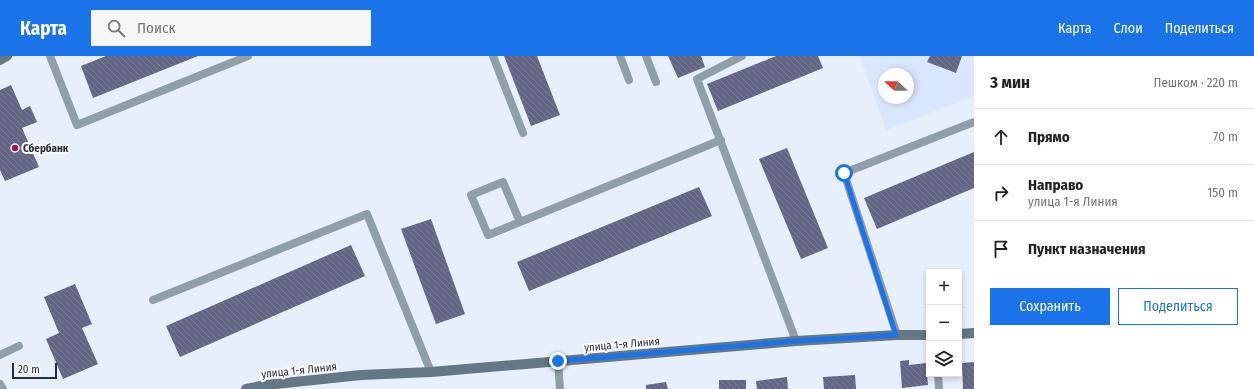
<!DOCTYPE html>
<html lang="ru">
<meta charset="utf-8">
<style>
:root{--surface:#fff;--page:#f6f6f6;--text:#222;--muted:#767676;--line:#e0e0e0;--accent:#1a73e8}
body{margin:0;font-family:"Fira Sans Condensed",sans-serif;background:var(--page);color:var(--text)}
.controls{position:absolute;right:12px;bottom:12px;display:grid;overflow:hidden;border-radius:0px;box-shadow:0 2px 6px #0003}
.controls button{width:36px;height:36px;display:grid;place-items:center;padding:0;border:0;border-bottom:1px solid var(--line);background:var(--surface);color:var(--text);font:20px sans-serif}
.compass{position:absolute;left:878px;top:12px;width:36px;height:36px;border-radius:50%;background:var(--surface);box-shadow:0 2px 6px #0003;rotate:291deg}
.scale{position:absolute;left:12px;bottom:10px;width:45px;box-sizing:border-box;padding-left:4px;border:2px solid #262d39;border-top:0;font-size:11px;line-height:14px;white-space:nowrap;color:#262d39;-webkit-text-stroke:3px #fbfbfb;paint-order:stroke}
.stop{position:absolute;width:12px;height:12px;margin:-9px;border:3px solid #1a73e8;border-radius:50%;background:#fff}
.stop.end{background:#1a73e8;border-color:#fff;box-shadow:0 1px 4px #0008}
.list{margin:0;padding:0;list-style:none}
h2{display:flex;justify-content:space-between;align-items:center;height:52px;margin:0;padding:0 16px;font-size:17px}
h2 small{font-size:13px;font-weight:400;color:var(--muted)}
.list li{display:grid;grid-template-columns:26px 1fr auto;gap:12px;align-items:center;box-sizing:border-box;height:56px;padding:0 16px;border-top:1px solid var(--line)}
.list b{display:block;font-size:15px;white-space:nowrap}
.list p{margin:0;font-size:13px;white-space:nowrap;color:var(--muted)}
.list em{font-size:13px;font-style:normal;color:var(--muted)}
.actions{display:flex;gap:8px;padding:12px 16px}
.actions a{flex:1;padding:9px 0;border:1px solid var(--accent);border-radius:0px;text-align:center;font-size:14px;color:var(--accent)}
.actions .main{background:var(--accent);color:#fff}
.icon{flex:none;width:22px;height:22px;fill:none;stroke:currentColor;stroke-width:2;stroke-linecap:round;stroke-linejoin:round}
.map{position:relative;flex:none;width:974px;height:333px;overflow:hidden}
header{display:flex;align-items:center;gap:24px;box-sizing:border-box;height:56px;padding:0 20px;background:var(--accent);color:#fff}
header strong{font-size:19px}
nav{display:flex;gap:22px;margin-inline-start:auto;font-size:14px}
.search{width:280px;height:36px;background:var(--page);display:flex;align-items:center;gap:10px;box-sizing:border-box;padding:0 14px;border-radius:0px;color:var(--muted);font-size:15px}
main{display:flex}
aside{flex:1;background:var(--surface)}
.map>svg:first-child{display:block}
.built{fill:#d8e6fe;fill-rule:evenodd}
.building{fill:url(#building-back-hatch)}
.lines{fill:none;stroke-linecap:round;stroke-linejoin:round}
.lane{stroke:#909ea8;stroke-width:8}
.secondary{stroke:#637786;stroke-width:10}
.route{stroke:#1a73e8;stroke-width:5}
.poi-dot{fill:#a21054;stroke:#fbfbfb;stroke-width:1.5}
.labels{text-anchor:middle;stroke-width:4;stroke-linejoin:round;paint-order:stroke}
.poi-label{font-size:11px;font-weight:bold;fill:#262d39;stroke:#fbfbfb;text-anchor:start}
.street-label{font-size:11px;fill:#262d39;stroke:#fbfbfb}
</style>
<header>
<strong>Карта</strong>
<div class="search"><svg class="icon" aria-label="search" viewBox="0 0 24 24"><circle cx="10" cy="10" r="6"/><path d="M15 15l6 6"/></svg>Поиск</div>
<nav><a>Карта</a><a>Слои</a><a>Поделиться</a></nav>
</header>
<main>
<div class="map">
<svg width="974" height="333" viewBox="0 0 974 333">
<defs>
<pattern id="building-back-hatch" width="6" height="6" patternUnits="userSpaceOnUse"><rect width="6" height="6" fill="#626584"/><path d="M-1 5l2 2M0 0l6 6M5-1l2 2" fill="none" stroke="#797c94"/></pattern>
</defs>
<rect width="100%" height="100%" fill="#e7eefc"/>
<path class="built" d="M860,0H974V40L886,74ZM884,18H908V42H884Z"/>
<path class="building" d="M106,0H198L93,42L81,10Z
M504,0H537L560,59L531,70Z
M668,0H701L705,11L678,22Z
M776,0H818L823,12L718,55L707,28Z
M930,0H962L956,17L927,6Z
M11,29L22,54L30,50L37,66L22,72L39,111L5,125L0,114V34Z
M787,92L828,192L801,203L759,103Z
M974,96V132L877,173L864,142Z
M699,131L712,160L529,235L517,206Z
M431,163L465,258L436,268L401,173Z
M351,189L365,220L180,301L166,270Z
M75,228L92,268L82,272L98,308L63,323L46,283L59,277L44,241Z
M909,304V309L926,307L928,329L902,332L900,305Z
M974,306V333H963L962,307Z
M855,319L856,333H824L823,321Z
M787,321L788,333H757L756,325Z
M719,324H746V333H719Z
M666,326L668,333H646V329Z"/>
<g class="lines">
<path class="lane" d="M50,0L77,69L248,0
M493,0L523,77
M620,0L629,24
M646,0L656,26
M742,0L697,23L796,285
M520,166L503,126L471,139L488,179L520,166L721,84
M153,244L367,158L431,316
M897,279L844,117L974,66
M0,299L19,290
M558,305L560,333
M938,318L939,333
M0,328L3,333"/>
<path class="secondary" d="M0,4L7,0
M959,278L974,277
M246,333L266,329L361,319L431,316L796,285L897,279H929"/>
</g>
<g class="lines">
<path class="route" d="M558,305L796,285L896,279L844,117"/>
</g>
<circle class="poi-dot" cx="15" cy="92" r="4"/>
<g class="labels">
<g class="poi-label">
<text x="23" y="96">Сбербанк</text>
</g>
<g class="street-label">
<text transform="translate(622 288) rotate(-5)" y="4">улица 1-я Линия</text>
<text transform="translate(299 314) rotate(-6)" y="4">улица 1-я Линия</text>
</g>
</g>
</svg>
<div class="controls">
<button>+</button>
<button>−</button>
<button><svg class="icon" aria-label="layers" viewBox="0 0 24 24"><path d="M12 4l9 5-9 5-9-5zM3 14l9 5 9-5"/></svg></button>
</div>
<svg class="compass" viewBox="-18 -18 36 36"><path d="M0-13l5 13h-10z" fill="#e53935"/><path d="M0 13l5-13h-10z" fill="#767676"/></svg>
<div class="scale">20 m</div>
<div class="stop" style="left:844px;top:117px"></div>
<div class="stop end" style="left:558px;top:305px"></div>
</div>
<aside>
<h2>3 мин<small>Пешком · 220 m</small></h2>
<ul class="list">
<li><svg class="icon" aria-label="ahead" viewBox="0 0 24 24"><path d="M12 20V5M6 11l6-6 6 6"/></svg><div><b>Прямо</b></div><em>70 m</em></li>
<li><svg class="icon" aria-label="right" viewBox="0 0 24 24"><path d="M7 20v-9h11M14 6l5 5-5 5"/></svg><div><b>Направо</b><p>улица 1-я Линия</p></div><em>150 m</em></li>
<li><svg class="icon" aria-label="arrive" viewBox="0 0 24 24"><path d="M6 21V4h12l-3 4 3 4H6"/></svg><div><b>Пункт назначения</b></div></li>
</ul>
<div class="actions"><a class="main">Сохранить</a><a>Поделиться</a></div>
</aside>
</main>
